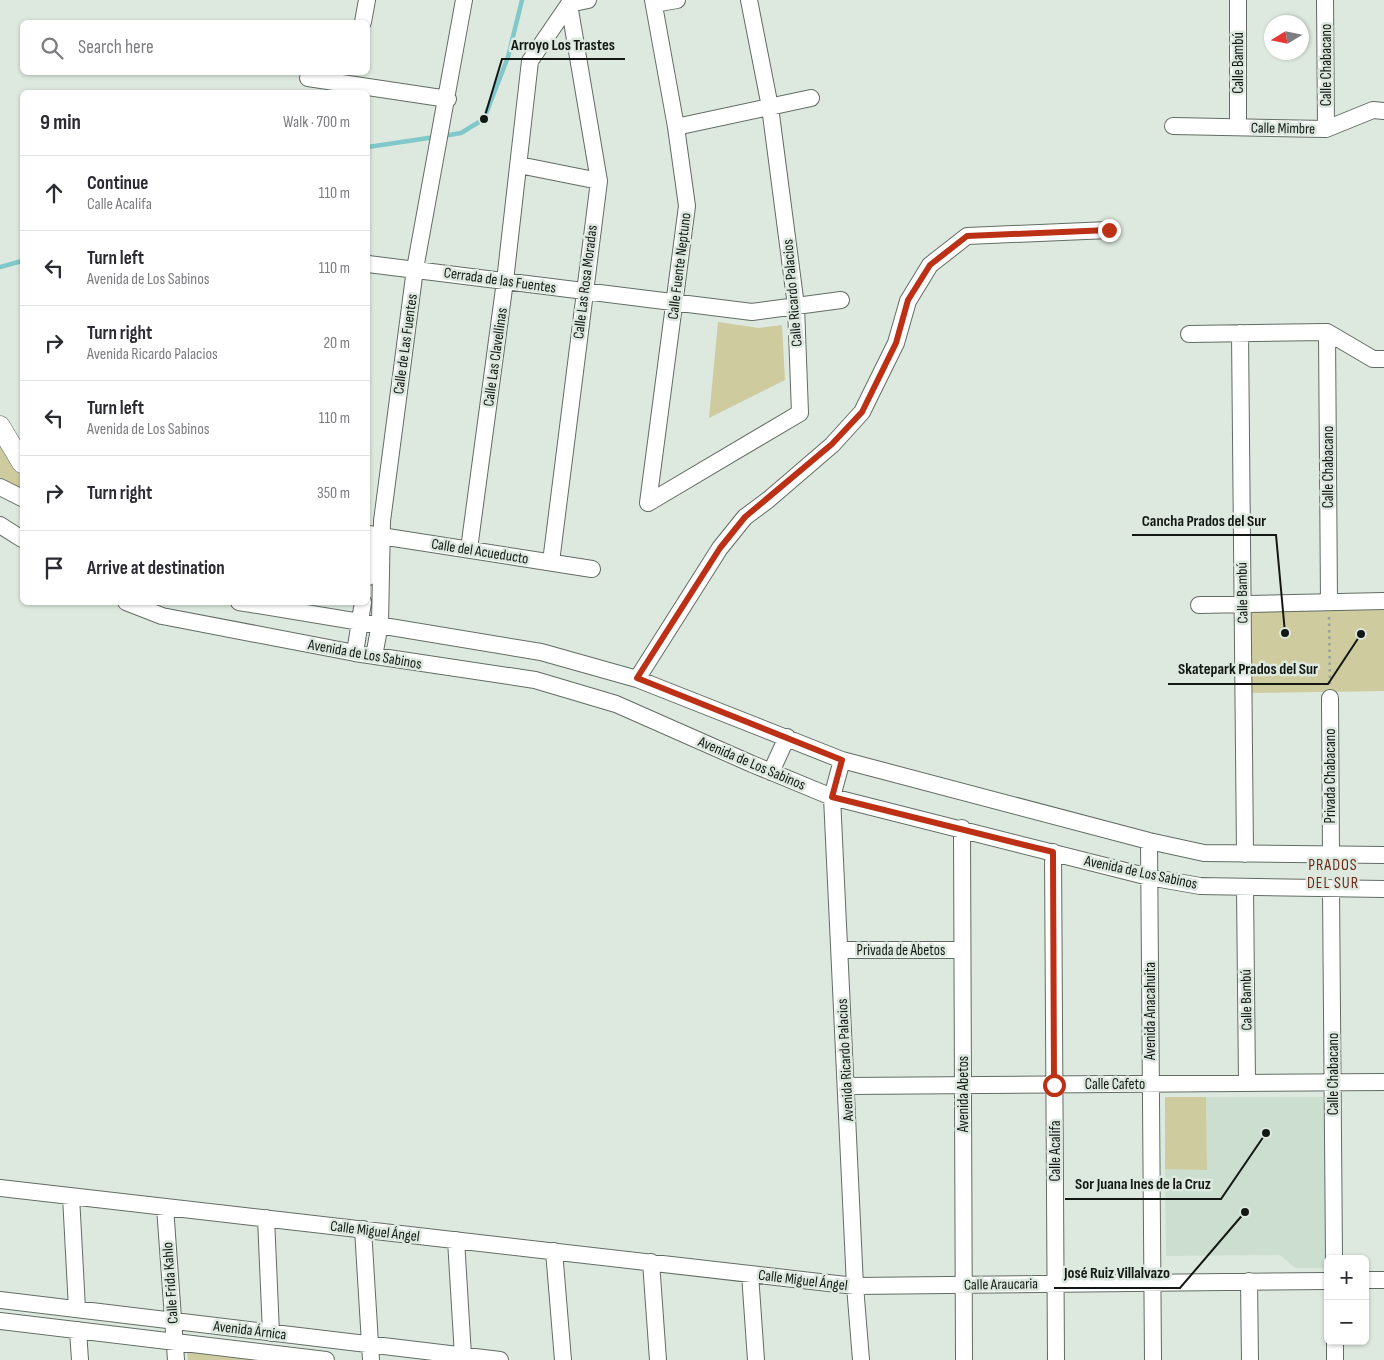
<!DOCTYPE html>
<meta charset="utf-8">
<style>
:root{--surface:#fff;--page:#f7f7f7;--text:#2b2b33;--muted:#7c7c81;--line:#e1e1e2}
body{margin:0;font-family:"Sofia Sans Condensed",sans-serif;background:var(--page);color:var(--text)}
.controls{position:absolute;right:15px;bottom:15px;display:grid;overflow:hidden;border-radius:8px;box-shadow:0 1px 4px #0004}
.controls button{width:45px;height:45px;display:grid;place-items:center;padding:0;border:0;border-bottom:1px solid var(--line);background:var(--surface);color:var(--text);font:25px sans-serif}
.compass{position:absolute;left:1264px;top:15px;width:45px;height:45px;border-radius:50%;background:var(--surface);box-shadow:0 1px 4px #0004;rotate:260deg}
.stop{position:absolute;width:15px;height:15px;margin:-11px;border:4px solid #bc3116;border-radius:50%;background:#fff}
.stop.end{background:#bc3116;border-color:#fff;box-shadow:0 1px 5px #0008}
.list{margin:0;padding:0;list-style:none}
h2{display:flex;justify-content:space-between;align-items:center;height:65px;margin:0;padding:0 20px;font-size:21px}
h2 small{font-size:16px;font-weight:400;color:var(--muted)}
.list li{display:grid;grid-template-columns:32px 1fr auto;gap:15px;align-items:center;box-sizing:border-box;height:75px;padding:0 20px;border-top:1px solid var(--line)}
.list b{display:block;font-size:19px;white-space:nowrap}
.list p{margin:0;font-size:16px;white-space:nowrap;color:var(--muted)}
.list em{font-size:16px;font-style:normal;color:var(--muted)}
.icon{flex:none;width:28px;height:28px;fill:none;stroke:currentColor;stroke-width:2;stroke-linecap:round;stroke-linejoin:round}
.map{position:relative;flex:none;width:1384px;height:1360px;overflow:hidden}
.search{position:absolute;background:var(--surface);box-shadow:0 1px 4px #0004;left:20px;top:20px;width:350px;height:55px;display:flex;align-items:center;gap:12px;box-sizing:border-box;padding:0 18px;border-radius:8px;color:var(--muted);font-size:19px}
.panel{position:absolute;background:var(--surface);box-shadow:0 1px 4px #0004;left:20px;top:90px;width:350px;height:515px;border-radius:8px}
.map>svg:first-child{display:block}
.built{fill:#cbdecf}
.green{fill:#cecb9e}
.lines{fill:none;stroke-linecap:round;stroke-linejoin:round}
.stream{stroke:#81c8cb;stroke-width:4.5}
.minor-casing{stroke:#626c64;stroke-width:18}
.major-casing{stroke:#626c64;stroke-width:21}
.path{stroke:#98a199;stroke-width:2.5;stroke-dasharray:2.5 4;stroke-linecap:butt}
.minor{stroke:#fff;stroke-width:16}
.major{stroke:#fff;stroke-width:20}
.route{stroke:#bc3116;stroke-width:6}
.labels{text-anchor:middle;stroke-width:5;stroke-linejoin:round;paint-order:stroke}
.street-label{font-size:15px;fill:#141815;stroke:#dde9df}
.neighbourhood-label{font-size:16px;letter-spacing:1px;fill:#6b281b;stroke:#dde9df}
.leader{fill:none;stroke:#141815;stroke-width:2}
.callout-dot{fill:#141815;stroke:#dde9df;stroke-width:2}
.callout-label{font-size:16px;text-anchor:middle;font-weight:bold;fill:#141815;stroke:#dde9df;stroke-width:5;stroke-linejoin:round;paint-order:stroke}
</style>
<div class="map">
<svg width="1384" height="1360" viewBox="0 0 1384 1360">
<rect width="100%" height="100%" fill="#dde9df"/>
<path class="built" d="M1206,1097H1324L1325,1268H1295L1280,1255L1166,1256L1165,1169H1207Z"/>
<path class="green" d="M718,322L759,328L782,325L785,380L709,418Z
M0,442L22,478V489L0,477Z
M1384,608V691L1250,693L1249,609Z
M1165,1097H1206L1207,1170L1165,1169Z
M187,1349L286,1360H188Z"/>
<g class="lines">
<path class="stream" d="M443,136L461,133L484,119L508,57L522,0
M368,147L435,137
M0,267L22,261"/>
<g class="minor-casing">
<path id="minor" d="M1238,0V127
M1325,0L1326,129
M654,4L677,0
M363,22L367,0
M308,78L448,99
M1173,126L1326,129L1373,110L1384,111
M676,127L811,98
M519,165L599,181
M368,264L752,312L841,300
M1327,332L1329,602
M1240,333L1245,854
M1189,334L1327,332L1373,359H1384
M0,487L22,498
M648,503L800,413L796,306L770,107L749,0
M648,503L687,206L676,127L653,0
M0,525L22,539
M368,534L592,569
M469,549L505,281L530,61L569,4L588,0
M551,562L599,181L569,4
M368,577L374,537
M126,602L162,616L355,653L535,680L616,704L752,764L832,797L1149,877L1200,886L1384,889
M239,602L541,652L637,679L842,760L1149,841L1204,853L1384,855
M1199,605L1384,601
M355,653L363,602
M374,656L380,624L382,521L415,269L464,0
M637,679L720,548L745,517L768,500L832,445L862,412L896,343L908,301L930,265L967,236L1109,230
M1330,698L1331,855
M842,760L832,797L855,1286L861,1360
M771,772L787,737
M962,828L964,1360
M1149,841L1153,1360
M1053,852L1056,1360
M1245,888L1247,1083
M1331,889L1334,1259
M840,950H962
M846,1086L1384,1082
M0,1188L855,1286L1328,1281
M71,1196L77,1309
M165,1207L176,1360
M266,1218L271,1333
M363,1229L371,1360
M456,1240L463,1356
M554,1251L563,1360
M651,1262L658,1360
M750,1274L756,1360
M1365,1280H1384
M1249,1281L1250,1360
M0,1300L500,1360
M0,1321L326,1360
M78,1330L80,1360
M1335,1341V1360"/>
</g>
<g class="major-casing">
<path id="major" d="M0,426L22,463"/>
</g>
<path class="path" d="M1329,617L1330,684"/>
<use href="#minor" class="minor"/>
<use href="#major" class="major"/>
</g>
<g class="lines">
<path class="route" d="M1054,1085L1053,852L832,797L842,760L637,678L720,548L745,517L832,444L862,412L896,343L908,300L930,265L967,236L1109,230"/>
</g>
<g class="labels">
<g class="street-label">
<text transform="translate(1238 63) rotate(-90)" y="5">Calle Bambú</text>
<text transform="translate(1326 65) rotate(-90)" y="5">Calle Chabacano</text>
<text transform="translate(1283 128) rotate(1)" y="5">Calle Mimbre</text>
<text transform="translate(679 266) rotate(-83)" y="5">Calle Fuente Neptuno</text>
<text transform="translate(500 280) rotate(8)" y="5">Cerrada de las Fuentes</text>
<text transform="translate(585 282) rotate(-83)" y="5">Calle Las Rosa Moradas</text>
<text transform="translate(792 293) rotate(-95)" y="5">Calle Ricardo Palacios</text>
<text transform="translate(405 344) rotate(-82)" y="5">Calle de Las Fuentes</text>
<text transform="translate(495 357) rotate(-82)" y="5">Calle Las Clavellinas</text>
<text transform="translate(1328 467) rotate(-90)" y="5">Calle Chabacano</text>
<text transform="translate(480 551) rotate(9)" y="5">Calle del Acueducto</text>
<text transform="translate(1242 593) rotate(-91)" y="5">Calle Bambú</text>
<text transform="translate(365 654) rotate(10)" y="5">Avenida de Los Sabinos</text>
<text transform="translate(752 763) rotate(23)" y="5">Avenida de Los Sabinos</text>
<text transform="translate(1330 776) rotate(-90)" y="5">Privada Chabacano</text>
<text transform="translate(1141 872) rotate(12)" y="5">Avenida de Los Sabinos</text>
<text x="901" y="955">Privada de Abetos</text>
<text transform="translate(1246 1000) rotate(-91)" y="5">Calle Bambú</text>
<text transform="translate(1150 1011) rotate(-90)" y="5">Avenida Anacahuita</text>
<text transform="translate(845 1060) rotate(-93)" y="5">Avenida Ricardo Palacios</text>
<text transform="translate(1333 1074) rotate(-90)" y="5">Calle Chabacano</text>
<text x="1115" y="1089">Calle Cafeto</text>
<text transform="translate(963 1094) rotate(-90)" y="5">Avenida Abetos</text>
<text transform="translate(1055 1151) rotate(-90)" y="5">Calle Acalifa</text>
<text transform="translate(375 1231) rotate(7)" y="5">Calle Miguel Ángel</text>
<text transform="translate(803 1280) rotate(7)" y="5">Calle Miguel Ángel</text>
<text transform="translate(170 1283) rotate(-94)" y="5">Calle Frida Kahlo</text>
<text transform="translate(1001 1284) rotate(-1)" y="5">Calle Araucaria</text>
<text transform="translate(250 1330) rotate(7)" y="5">Avenida Árnica</text>
</g>
<g class="neighbourhood-label">
<text x="1333" y="870">PRADOS<tspan x="1333" dy="18">DEL SUR</tspan></text>
</g>
</g>
<path class="leader" d="M484 119L502 59H625M1285 633L1276 535H1132M1361 634L1328 684H1168M1266 1133L1221 1199H1065M1245 1212L1180 1288H1054"/>
<g class="callout-dot">
<circle cx="484" cy="119" r="5"/>
<circle cx="1285" cy="633" r="5"/>
<circle cx="1361" cy="634" r="5"/>
<circle cx="1266" cy="1133" r="5"/>
<circle cx="1245" cy="1212" r="5"/>
</g>
<g class="callout-label">
<text x="563" y="50">Arroyo Los Trastes</text>
<text x="1204" y="526">Cancha Prados del Sur</text>
<text x="1248" y="674">Skatepark Prados del Sur</text>
<text x="1143" y="1189">Sor Juana Ines de la Cruz</text>
<text x="1117" y="1278">José Ruiz Villalvazo</text>
</g>
</svg>
<div class="controls">
<button>+</button>
<button>−</button>
</div>
<svg class="compass" viewBox="-18 -18 36 36"><path d="M0-13l5 13h-10z" fill="#e53935"/><path d="M0 13l5-13h-10z" fill="#7c7c81"/></svg>
<div class="stop" style="left:1054px;top:1085px"></div>
<div class="stop end" style="left:1109px;top:230px"></div>
<div class="search"><svg class="icon" aria-label="search" viewBox="0 0 24 24"><circle cx="10" cy="10" r="6"/><path d="M15 15l6 6"/></svg>Search here</div>
<section class="panel">
<h2>9 min<small>Walk · 700 m</small></h2>
<ul class="list">
<li><svg class="icon" aria-label="ahead" viewBox="0 0 24 24"><path d="M12 20V5M6 11l6-6 6 6"/></svg><div><b>Continue</b><p>Calle Acalifa</p></div><em>110 m</em></li>
<li><svg class="icon" aria-label="left" viewBox="0 0 24 24"><path d="M17 20v-9H6M10 6l-5 5 5 5"/></svg><div><b>Turn left</b><p>Avenida de Los Sabinos</p></div><em>110 m</em></li>
<li><svg class="icon" aria-label="right" viewBox="0 0 24 24"><path d="M7 20v-9h11M14 6l5 5-5 5"/></svg><div><b>Turn right</b><p>Avenida Ricardo Palacios</p></div><em>20 m</em></li>
<li><svg class="icon" aria-label="left" viewBox="0 0 24 24"><path d="M17 20v-9H6M10 6l-5 5 5 5"/></svg><div><b>Turn left</b><p>Avenida de Los Sabinos</p></div><em>110 m</em></li>
<li><svg class="icon" aria-label="right" viewBox="0 0 24 24"><path d="M7 20v-9h11M14 6l5 5-5 5"/></svg><div><b>Turn right</b></div><em>350 m</em></li>
<li><svg class="icon" aria-label="arrive" viewBox="0 0 24 24"><path d="M6 21V4h12l-3 4 3 4H6"/></svg><div><b>Arrive at destination</b></div></li>
</ul>
</section>
</div>
